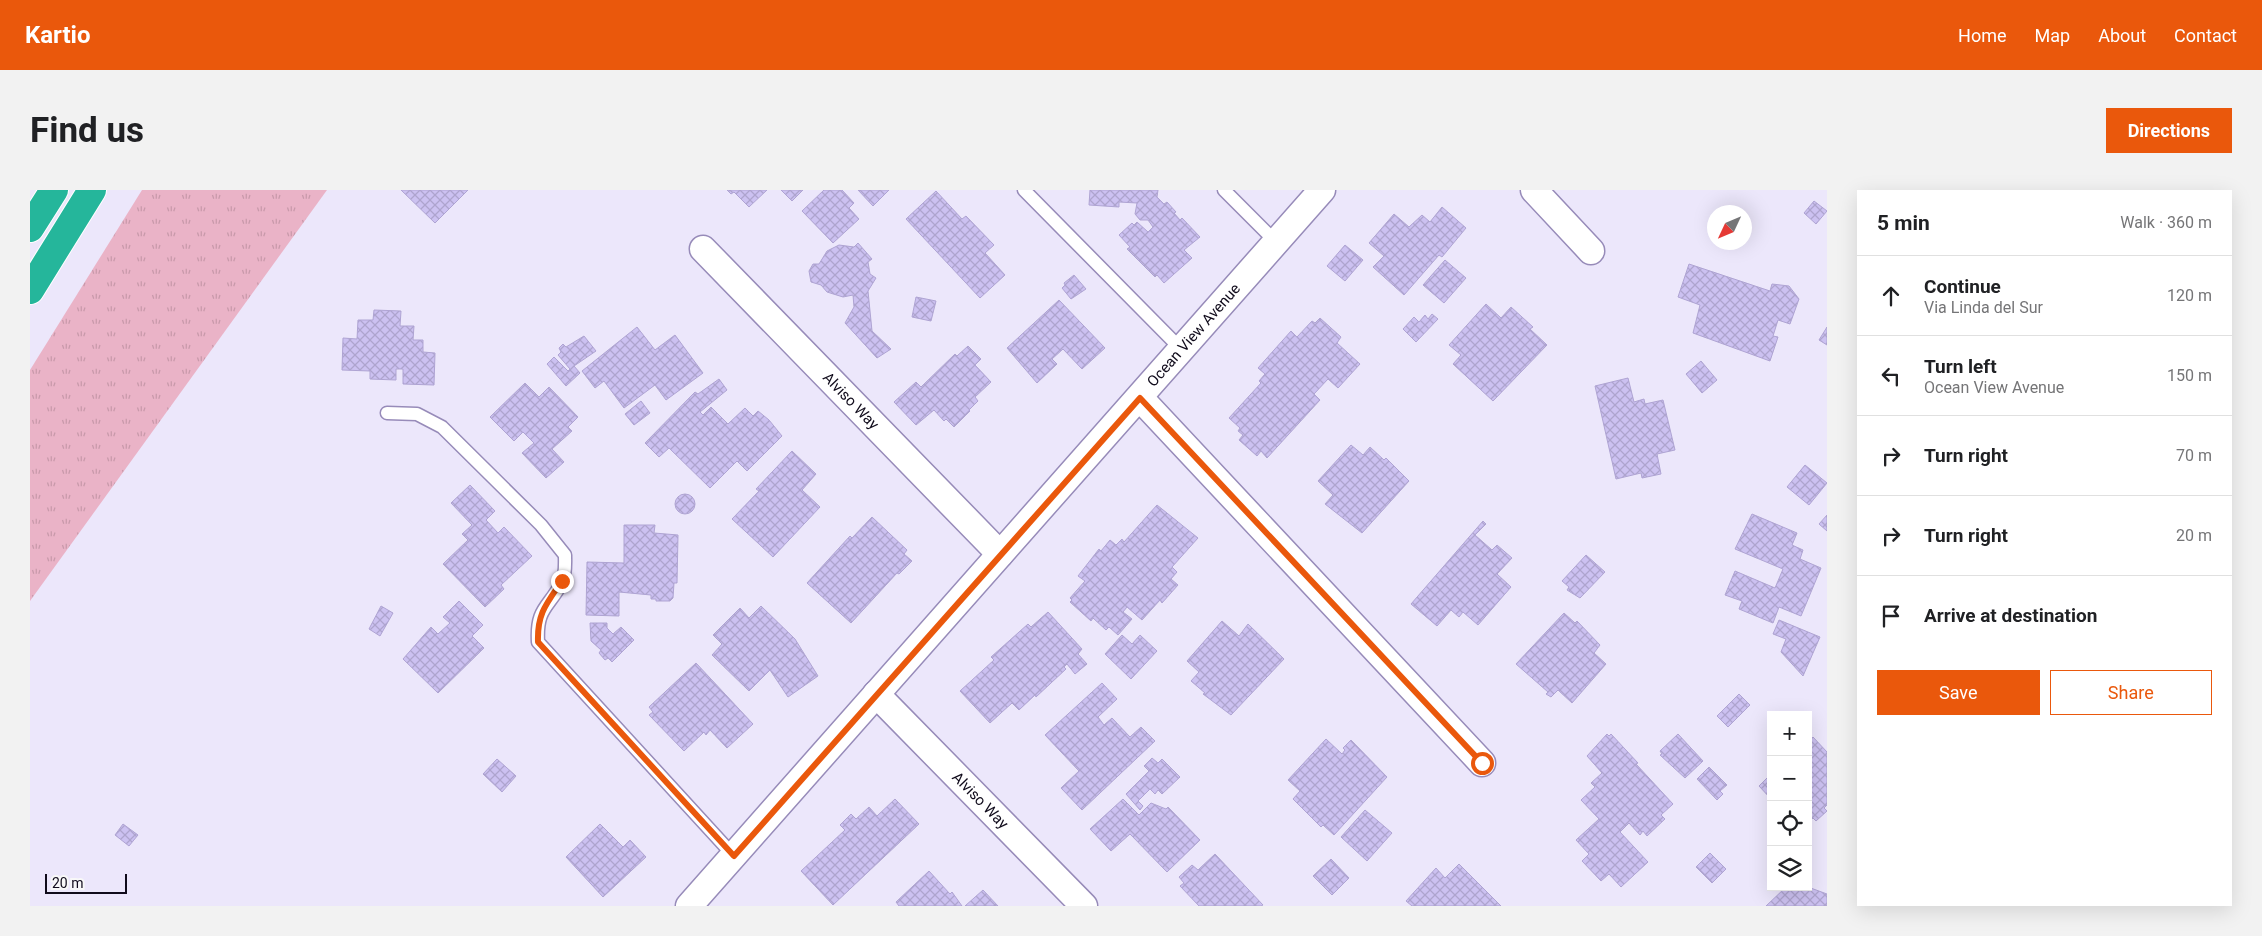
<!DOCTYPE html>
<meta charset="utf-8">
<style>
:root{--surface:#fff;--page:#f2f2f2;--text:#202124;--muted:#757577;--line:#e0e0e0;--accent:#ea580c}
body{margin:0;font-family:Roboto,sans-serif;background:var(--page);color:var(--text)}
.controls{position:absolute;right:15px;bottom:15px;display:grid;overflow:hidden;border-radius:0px;box-shadow:0 5px 20px #0002}
.controls button{width:45px;height:45px;display:grid;place-items:center;padding:0;border:0;border-bottom:1px solid var(--line);background:var(--surface);color:var(--text);font:25px sans-serif}
.compass{position:absolute;left:1677px;top:15px;width:45px;height:45px;border-radius:50%;background:var(--surface);box-shadow:0 5px 20px #0002;rotate:226deg}
.scale{position:absolute;left:15px;bottom:12px;width:82px;box-sizing:border-box;padding-left:5px;border:2px solid #100b1b;border-top:0;font-size:14px;line-height:18px;white-space:nowrap;color:#100b1b;-webkit-text-stroke:4px #f8f8f8;paint-order:stroke}
.stop{position:absolute;width:15px;height:15px;margin:-11px;border:4px solid #ea580c;border-radius:50%;background:#fff}
.stop.end{background:#ea580c;border-color:#fff;box-shadow:0 1px 5px #0008}
.list{margin:0;padding:0;list-style:none}
h2{display:flex;justify-content:space-between;align-items:center;height:65px;margin:0;padding:0 20px;font-size:21px}
h2 small{font-size:16px;font-weight:400;color:var(--muted)}
.list li{display:grid;grid-template-columns:32px 1fr auto;gap:15px;align-items:center;box-sizing:border-box;height:80px;padding:0 20px;border-top:1px solid var(--line)}
.list b{display:block;font-size:19px;white-space:nowrap}
.list p{margin:0;font-size:16px;white-space:nowrap;color:var(--muted)}
.list em{font-size:16px;font-style:normal;color:var(--muted)}
.actions{display:flex;gap:10px;padding:15px 20px}
.actions a{flex:1;padding:11px 0;border:1px solid var(--accent);border-radius:0px;text-align:center;font-size:18px;color:var(--accent)}
.actions .main{background:var(--accent);color:#fff}
.icon{flex:none;width:28px;height:28px;fill:none;stroke:currentColor;stroke-width:2;stroke-linecap:round;stroke-linejoin:round}
.map{position:relative;flex:none;width:1797px;height:716px;overflow:hidden;border-radius:0px}
header{display:flex;align-items:center;gap:30px;box-sizing:border-box;height:70px;padding:0 25px;background:var(--accent);color:#fff}
header strong{font-size:24px}
nav{display:flex;gap:28px;margin-inline-start:auto;font-size:18px}
.intro{display:flex;align-items:center;justify-content:space-between;box-sizing:border-box;height:120px;padding:0 30px}
h1{margin:0;font-size:35px}
.button{padding:12px 22px;border-radius:0px;background:var(--accent);color:#fff;font-size:18px;font-weight:700}
main{display:flex;gap:30px;padding:0 30px}
aside{flex:1;background:var(--surface);border-radius:0px;box-shadow:0 5px 20px #0002}
.map>svg:first-child{display:block}
.grass{fill:url(#grass-tufts)}
.building{fill:url(#building-cross-hatch);stroke:#afa4d3}
.lines{fill:none;stroke-linecap:round;stroke-linejoin:round}
.service-casing{stroke:#978bb9;stroke-width:15}
.minor-casing{stroke:#978bb9;stroke-width:29}
.motorway-casing{stroke:#fff;stroke-width:30}
.service{stroke:#fff;stroke-width:12}
.minor{stroke:#fff;stroke-width:26}
.motorway{stroke:#25b69b;stroke-width:28}
.route{stroke:#ea580c;stroke-width:6}
.labels{text-anchor:middle;stroke-width:5;stroke-linejoin:round;paint-order:stroke}
.street-label{font-size:15px;fill:#100b1b;stroke:#f8f8f8}
</style>
<header>
<strong>Kartio</strong>
<nav><a>Home</a><a>Map</a><a>About</a><a>Contact</a></nav>
</header>
<div class="intro"><h1>Find us</h1><a class="button">Directions</a></div>
<main>
<div class="map">
<svg width="1797" height="716" viewBox="0 0 1797 716">
<defs>
<pattern id="grass-tufts" width="24" height="20" patternUnits="userSpaceOnUse" patternTransform="scale(1.25)"><rect width="24" height="20" fill="#eab3c7"/><path d="M3 7l-1-3M5 7V3M7 7l1-3M15 17l-1-3M17 17v-4M19 17l1-3" fill="none" stroke="#c899aa"/></pattern>
<pattern id="building-cross-hatch" width="8" height="8" patternUnits="userSpaceOnUse" patternTransform="scale(1.25)"><rect width="8" height="8" fill="#ccc1f1"/><path d="M0 0l8 8M0 8l8-8" fill="none" stroke="#aea4ce"/></pattern>
</defs>
<rect width="100%" height="100%" fill="#ece7fb"/>
<path class="grass" d="M112,0H297L0,411V180Z"/>
<path class="building" d="M371,0H438L405,33Z
M697,0H737L719,17L704,2L701,4Z
M751,0H773L762,11Z
M794,0H812L824,13L819,18L829,29L803,53L772,21Z
M828,0H859L843,16Z
M1060,0H1128L1127,7L1134,14L1137,12L1146,22L1144,23L1150,30L1152,28L1170,47L1154,60L1162,68L1134,93L1127,85L1125,87L1097,59L1100,57L1089,45L1102,33L1104,35L1107,32L1118,42L1123,37L1118,30H1110L1105,24L1107,13L1089,12V17L1059,15Z
M906,1L932,29L936,26L964,55L955,63L975,85L950,108L876,29Z
M1784,11L1797,21L1786,34L1774,23Z
M1412,17L1436,38L1412,67L1409,65L1374,105L1343,77L1354,66L1339,53L1364,24L1379,37L1392,25L1400,32Z
M828,53L842,69L838,72L840,84L846,88L838,101L842,141L861,159L847,168L815,133L824,117L823,105L813,107L797,102L791,95L781,92L779,81L783,74H789L797,61L809,55L824,57Z
M1315,55L1333,70L1315,91L1297,76Z
M1415,70L1436,88L1414,113L1393,95Z
M1659,74L1740,101L1742,94L1759,96L1769,109L1760,134L1748,130L1743,146L1748,147L1740,171L1663,143L1670,115L1648,107Z
M1044,85L1056,99L1041,109L1032,98L1035,95L1034,93Z
M886,107L906,111L901,131L882,127Z
M1029,110L1075,158L1052,179L1033,159L1022,169L1027,174L1007,193L977,158Z
M1456,114L1471,128L1481,117L1503,137L1500,139L1517,155L1463,211L1423,174L1431,165L1419,155Z
M344,120L371,121L370,136H384L383,150H393V162L405,163L404,195L373,194V179H366V190L340,189V181L312,180L313,148L327,149L328,130H343Z
M1402,124L1408,129L1386,152L1373,139L1384,127L1389,132L1395,125L1398,129Z
M1290,128L1311,147L1307,153L1330,174L1308,198L1298,189L1284,204L1290,210L1237,268L1231,261L1227,266L1209,250L1213,245L1208,241L1210,238L1199,228L1231,193L1229,191L1235,184L1228,178L1261,141L1267,147L1282,131L1285,133Z
M607,137L625,160L645,145L673,183L636,210L625,195L594,218L574,191L565,198L552,181Z
M1797,137V155L1789,150Z
M554,146L566,161L544,176L550,183L536,196L517,174L524,167L538,181L540,179L528,165L531,162L529,158L533,154L536,157Z
M938,156L951,169L945,175L961,192L945,207L948,211L939,220L940,221L924,237L916,229L914,231L904,220L886,235L864,212L886,192L891,197L925,164L927,166Z
M1671,171L1687,190L1672,203L1656,184Z
M1598,188L1604,212L1614,209L1615,214L1633,210L1645,260L1627,264L1631,284L1612,288L1611,283L1586,289L1565,196Z
M689,189L697,200L670,222L673,225L681,217L698,234L715,218L723,226L728,221L739,230L752,246L717,281L707,271L680,298L639,258L629,267L615,253L665,202L668,204Z
M495,193L509,207L519,197L548,227L538,237L542,241L522,259L534,272L516,288L492,263L504,253L493,242L484,251L460,227Z
M611,211L620,223L604,235L595,224Z
M1321,255L1333,265L1340,257L1354,270L1356,268L1379,291L1332,343L1295,314L1303,305L1288,291Z
M762,261L786,284L772,300L790,317L743,367L702,329L729,301L726,299Z
M1775,275L1797,293L1779,315L1757,297Z
M440,295L465,321L456,330L468,343L474,337L502,366L471,395L474,399L455,417L413,374L438,350L432,344L442,335L421,313Z
M645 314a10 10 0 1 1 20 0a10 10 0 1 1-20 0Z
M1127,315L1168,348L1142,377L1147,382L1141,389L1148,395L1132,413L1130,410L1112,430L1097,417L1093,422L1102,429L1088,445L1079,437L1076,440L1063,428L1061,431L1040,412L1042,410L1040,408L1055,391L1048,386L1069,359L1071,361L1080,350L1086,355L1092,349L1094,352Z
M1722,324L1767,343L1762,355L1773,360L1770,369L1791,378L1771,426L1749,417L1743,433L1709,419L1712,411L1695,405L1705,381L1745,398L1753,379L1705,359Z
M1797,325V341L1789,334Z
M842,327L877,360L874,364L882,371L869,384L867,383L821,433L777,393L820,346L822,348Z
M1453,331L1456,334L1445,345L1462,360L1467,355L1482,368L1467,384L1481,397L1448,435L1433,422L1429,427L1421,420L1407,436L1381,414Z
M594,335H625L624,343L648,345L647,393H644L643,408L640,411H626V409H621V405L589,402V426L556,425L557,372L594,373Z
M1556,365L1575,382L1550,408L1537,400L1539,397L1532,391Z
M429,411L453,435L442,446L454,458L408,503L373,469L401,437L408,444L420,433L413,427Z
M351,416L363,423L350,446L339,439Z
M731,416L765,449L788,486L758,507L740,480L719,501L682,465L692,454L683,445L710,418L719,428Z
M1018,422L1052,459L1048,464L1057,474L1045,484L1037,474L1034,477L1036,479L1006,507L1005,505L989,520L982,513L960,533L930,501L964,470L961,467L998,434L1001,437Z
M1534,423L1545,433L1547,431L1570,455L1564,463L1576,474L1542,513L1528,500L1521,507L1516,504L1518,502L1486,474Z
M1749,430L1790,447L1773,486L1751,462L1756,449L1743,444Z
M1192,431L1209,446L1218,434L1254,469L1201,525L1173,504L1175,503L1161,491L1169,482L1157,471Z
M560,433H577V438L583,444L591,437L604,450L582,472L578,468L575,470L569,463L571,460L561,451Z
M1092,445L1102,454L1110,445L1127,461L1101,489L1075,464Z
M666,473L723,534L697,558L680,540L676,545L674,542L654,561L619,525L623,522L619,517Z
M1072,493L1087,509L1068,527L1074,535L1082,528L1100,547L1111,537L1125,551L1052,620L1031,598L1049,581L1015,545Z
M1709,504L1720,515L1698,537L1687,526Z
M1577,544L1579,546L1581,544L1608,573L1606,574L1643,614L1631,625L1635,629L1617,646L1613,641L1610,645L1599,633L1590,642L1618,672L1591,697L1579,684L1571,691L1552,671L1559,664L1546,650L1569,629L1551,610L1565,597L1561,593L1572,583L1557,566Z
M1648,544L1673,571L1655,588L1630,565L1632,564L1630,561Z
M1779,546L1781,549L1783,547L1797,562V615L1794,618L1797,621L1786,631L1783,628L1778,633Z
M1296,549L1312,564L1315,560L1313,558L1321,550L1357,587L1304,645L1293,635L1291,637L1263,609L1270,601L1258,590Z
M1122,568L1128,573L1132,569L1150,587L1132,604L1128,600L1125,604L1120,599L1108,611L1113,616L1110,620L1096,604L1119,581L1114,576Z
M467,569L486,586L472,602L453,584Z
M1679,577L1697,595L1690,601L1693,604L1687,610L1667,589Z
M1741,584V609L1729,596Z
M865,609L889,634L803,715L771,681L815,640L810,635L821,624L826,629L839,617L847,626Z
M1093,609L1109,625L1121,613L1136,619L1138,617L1170,650L1137,682L1100,644L1081,661L1060,639Z
M1335,620L1362,643L1337,671L1311,647Z
M93,634L108,645L99,656L85,645Z
M570,634L593,657L600,650L616,667L573,707L536,667Z
M1680,663L1696,679L1682,693L1666,677Z
M1185,664L1233,715L1231,716H1169L1150,696L1154,693L1149,687L1162,675L1168,680Z
M1301,669L1319,688L1302,705L1283,686Z
M1429,674L1471,716H1382L1376,711L1406,678L1415,688Z
M899,681L920,704L922,702L932,716H869L866,712Z
M1756,697H1778L1797,704V716H1736Z
M953,700L968,716H935Z"/>
<g class="lines">
<g class="service-casing">
<path id="service" d="M994,0L1152,160
M1194,0L1246,52
M357,223L387,224L412,237L511,335L535,365C535,373 536,384 532,392C519,418 506,417 508,452L704,666"/>
</g>
<g class="minor-casing">
<g id="minor">
<path d="M1504,0L1561,61"/>
<path id="s1" d="M673,59L970,364"/>
<path d="M1110,208L1452,573"/>
<path id="s2" d="M846,504L1054,716"/>
<path id="s3" d="M659,716L1292,0"/>
</g>
</g>
<g class="motorway-casing">
<path id="motorway" d="M0,38L24,0
M0,100L62,0"/>
</g>
<use href="#service" class="service"/>
<use href="#minor" class="minor"/>
<use href="#motorway" class="motorway"/>
</g>
<g class="lines">
<path class="route" d="M532,391C517,413 507,423 508,452L704,666L1110,208L1452,573"/>
</g>
<g class="labels">
<g class="street-label">
<text dy="5" stroke="none"><textPath href="#s3" startOffset="762">Ocean View Avenue</textPath></text>
<text dy="5" stroke="none"><textPath href="#s1" startOffset="212">Alviso Way</textPath></text>
<text dy="5" stroke="none"><textPath href="#s2" startOffset="149">Alviso Way</textPath></text>
</g>
</g>
</svg>
<div class="controls">
<button>+</button>
<button>−</button>
<button><svg class="icon" aria-label="locate" viewBox="0 0 24 24"><circle cx="12" cy="12" r="6"/><path d="M12 2v4M12 18v4M2 12h4M18 12h4"/></svg></button>
<button><svg class="icon" aria-label="layers" viewBox="0 0 24 24"><path d="M12 4l9 5-9 5-9-5zM3 14l9 5 9-5"/></svg></button>
</div>
<svg class="compass" viewBox="-18 -18 36 36"><path d="M0-13l5 13h-10z" fill="#e53935"/><path d="M0 13l5-13h-10z" fill="#757577"/></svg>
<div class="scale">20 m</div>
<div class="stop" style="left:1452px;top:573px"></div>
<div class="stop end" style="left:532px;top:391px"></div>
</div>
<aside>
<h2>5 min<small>Walk · 360 m</small></h2>
<ul class="list">
<li><svg class="icon" aria-label="ahead" viewBox="0 0 24 24"><path d="M12 20V5M6 11l6-6 6 6"/></svg><div><b>Continue</b><p>Via Linda del Sur</p></div><em>120 m</em></li>
<li><svg class="icon" aria-label="left" viewBox="0 0 24 24"><path d="M17 20v-9H6M10 6l-5 5 5 5"/></svg><div><b>Turn left</b><p>Ocean View Avenue</p></div><em>150 m</em></li>
<li><svg class="icon" aria-label="right" viewBox="0 0 24 24"><path d="M7 20v-9h11M14 6l5 5-5 5"/></svg><div><b>Turn right</b></div><em>70 m</em></li>
<li><svg class="icon" aria-label="right" viewBox="0 0 24 24"><path d="M7 20v-9h11M14 6l5 5-5 5"/></svg><div><b>Turn right</b></div><em>20 m</em></li>
<li><svg class="icon" aria-label="arrive" viewBox="0 0 24 24"><path d="M6 21V4h12l-3 4 3 4H6"/></svg><div><b>Arrive at destination</b></div></li>
</ul>
<div class="actions"><a class="main">Save</a><a>Share</a></div>
</aside>
</main>
